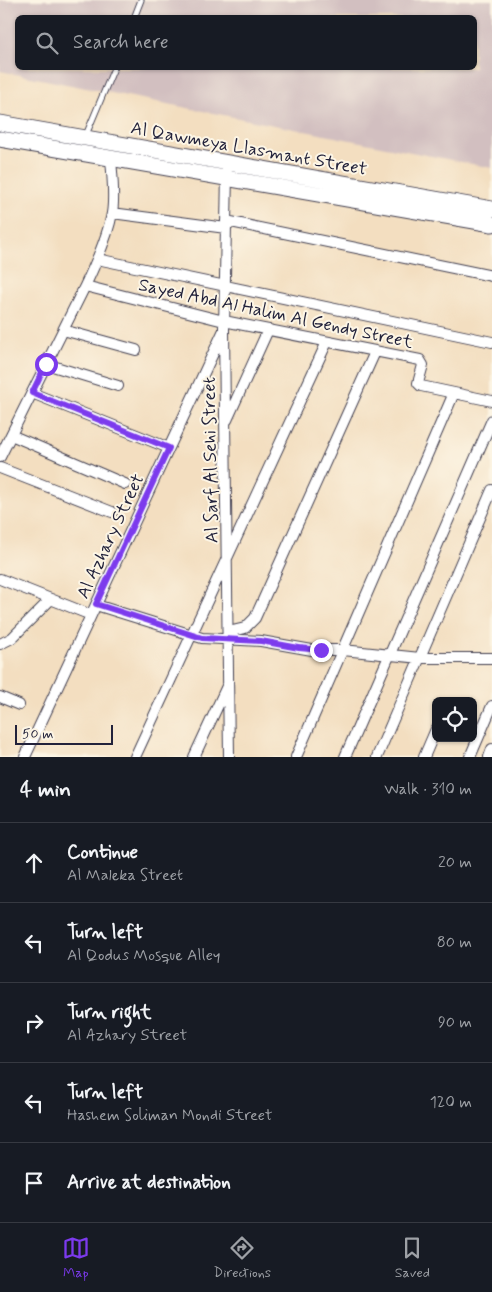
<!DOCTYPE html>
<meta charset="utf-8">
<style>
:root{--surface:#171b24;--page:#20242c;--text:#f1f3f6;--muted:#9ea1a6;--line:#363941;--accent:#7c3aed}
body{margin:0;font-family:Mynerve,sans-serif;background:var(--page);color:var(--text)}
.controls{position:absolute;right:15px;bottom:15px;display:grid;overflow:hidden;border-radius:8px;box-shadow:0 1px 4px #0004}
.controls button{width:45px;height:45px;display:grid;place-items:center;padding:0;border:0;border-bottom:1px solid var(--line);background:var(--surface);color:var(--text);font:25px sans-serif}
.scale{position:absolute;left:15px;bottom:12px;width:98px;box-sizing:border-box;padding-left:5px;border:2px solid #22223b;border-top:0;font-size:14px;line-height:18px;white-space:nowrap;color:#22223b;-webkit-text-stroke:4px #fcf5e5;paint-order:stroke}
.stop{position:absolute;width:15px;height:15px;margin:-11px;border:4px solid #7c3aed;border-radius:50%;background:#fff}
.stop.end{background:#7c3aed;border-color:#fff;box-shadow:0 1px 5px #0008}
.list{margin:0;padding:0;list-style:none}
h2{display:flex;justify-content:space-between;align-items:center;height:65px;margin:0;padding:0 20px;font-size:21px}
h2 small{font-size:16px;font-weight:400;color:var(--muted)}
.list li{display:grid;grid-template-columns:32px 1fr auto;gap:15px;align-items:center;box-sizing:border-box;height:80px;padding:0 20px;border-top:1px solid var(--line)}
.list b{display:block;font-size:19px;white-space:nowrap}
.list p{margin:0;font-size:16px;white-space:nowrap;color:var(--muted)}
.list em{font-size:16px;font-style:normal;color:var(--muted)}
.icon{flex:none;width:28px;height:28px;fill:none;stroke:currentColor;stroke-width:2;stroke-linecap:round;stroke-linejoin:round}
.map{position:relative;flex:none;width:492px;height:757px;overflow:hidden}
.search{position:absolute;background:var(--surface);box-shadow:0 1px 4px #0004;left:15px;right:15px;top:15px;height:55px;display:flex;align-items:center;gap:12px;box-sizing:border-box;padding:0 18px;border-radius:8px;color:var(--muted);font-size:19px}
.sheet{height:465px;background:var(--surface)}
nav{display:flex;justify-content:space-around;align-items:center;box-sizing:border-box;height:70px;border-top:1px solid var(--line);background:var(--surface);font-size:14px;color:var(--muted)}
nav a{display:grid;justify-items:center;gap:2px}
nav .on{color:var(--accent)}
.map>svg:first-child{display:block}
.industrial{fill:#d2bfc0;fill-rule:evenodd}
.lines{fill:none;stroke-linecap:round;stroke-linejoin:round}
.lane-casing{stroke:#413e4f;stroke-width:7}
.street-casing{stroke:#413e4f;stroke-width:12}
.secondary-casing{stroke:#413e4f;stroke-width:17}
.lane{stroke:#fff;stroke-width:5}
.street{stroke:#fff;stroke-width:10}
.secondary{stroke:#fff;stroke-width:15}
.route{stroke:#7c3aed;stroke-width:6}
.labels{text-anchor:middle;stroke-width:4;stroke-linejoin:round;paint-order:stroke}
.street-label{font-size:18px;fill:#22223b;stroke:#fcf5e5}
</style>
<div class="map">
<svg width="492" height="757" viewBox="0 0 492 757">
<rect width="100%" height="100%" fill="#fcf5e5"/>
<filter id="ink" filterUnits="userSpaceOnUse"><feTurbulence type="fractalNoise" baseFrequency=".02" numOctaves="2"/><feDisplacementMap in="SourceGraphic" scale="10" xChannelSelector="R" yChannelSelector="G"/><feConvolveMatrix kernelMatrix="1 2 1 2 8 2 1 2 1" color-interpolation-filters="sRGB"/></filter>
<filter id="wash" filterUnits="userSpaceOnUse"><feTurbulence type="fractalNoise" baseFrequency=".0096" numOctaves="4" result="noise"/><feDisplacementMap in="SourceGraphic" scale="20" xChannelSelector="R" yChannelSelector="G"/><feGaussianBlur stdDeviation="1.12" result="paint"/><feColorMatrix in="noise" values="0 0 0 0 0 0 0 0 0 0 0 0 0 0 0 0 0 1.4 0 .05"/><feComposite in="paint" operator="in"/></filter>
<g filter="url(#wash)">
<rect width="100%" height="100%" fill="#f3dec0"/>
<path class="industrial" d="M0,0H492V168L0,71ZM18,18H474V68H18Z"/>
</g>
<g filter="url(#ink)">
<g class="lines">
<g class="lane-casing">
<path id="lane" d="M134,18L141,0
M86,135L114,68"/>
</g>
<g class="street-casing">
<path id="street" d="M227,173L224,329L229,757
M112,213L226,228
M226,221L492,276
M97,259L492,342
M85,286L224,321L420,360L423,365L418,383L421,386L492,401
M63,330L136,350
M46,364L118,386
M32,393L169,448
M227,420L268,330
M11,435L125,484
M0,457L85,286C95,265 108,236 112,213C115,195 112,176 111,158
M0,468L112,512
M0,579L91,615
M96,605L202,638L261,641L312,650H343L420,658H492
M228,632L245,628L255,618L375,352
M0,644L12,638L51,599
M0,697L19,705
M25,757L223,332
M135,757L327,342
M194,757L227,686
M296,757L454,393
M345,757L492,420
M377,757L492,490
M424,757L436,729
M470,757L492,706
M489,757L492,749"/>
</g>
<g class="secondary-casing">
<path id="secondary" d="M0,123L492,209
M0,139L492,224"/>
</g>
<use href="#lane" class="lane"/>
<use href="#street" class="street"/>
<use href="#secondary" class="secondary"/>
</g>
</g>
<g class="lines" filter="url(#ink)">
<path class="route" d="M46,364L32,393L169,448L96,604L202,638L261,641L299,648L321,650"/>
</g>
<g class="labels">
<g class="street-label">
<text transform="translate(249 148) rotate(10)" y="6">Al Qawmeya Llasmant Street</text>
<text transform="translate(276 313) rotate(12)" y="6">Sayed Abd Al Halim Al Gendy Street</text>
<text transform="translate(210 460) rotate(-91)" y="6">Al Sarf Al Sehi Street</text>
<text transform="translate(110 536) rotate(-65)" y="6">Al Azhary Street</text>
</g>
</g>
</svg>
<div class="controls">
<button><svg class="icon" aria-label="locate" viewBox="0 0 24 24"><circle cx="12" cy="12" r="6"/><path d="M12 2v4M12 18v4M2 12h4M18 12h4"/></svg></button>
</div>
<div class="scale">50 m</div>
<div class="stop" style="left:46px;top:364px"></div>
<div class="stop end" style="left:321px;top:650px"></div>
<div class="search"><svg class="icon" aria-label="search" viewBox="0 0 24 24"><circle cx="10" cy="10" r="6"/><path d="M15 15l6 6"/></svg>Search here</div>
</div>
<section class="sheet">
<h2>4 min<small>Walk · 310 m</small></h2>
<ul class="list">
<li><svg class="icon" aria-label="ahead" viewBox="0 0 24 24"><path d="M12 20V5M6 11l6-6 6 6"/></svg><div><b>Continue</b><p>Al Maleka Street</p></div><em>20 m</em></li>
<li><svg class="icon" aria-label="left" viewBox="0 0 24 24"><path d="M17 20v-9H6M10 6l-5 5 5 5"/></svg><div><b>Turn left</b><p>Al Qodus Mosque Alley</p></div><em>80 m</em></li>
<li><svg class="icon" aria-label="right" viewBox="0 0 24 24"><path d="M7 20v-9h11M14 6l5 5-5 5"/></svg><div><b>Turn right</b><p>Al Azhary Street</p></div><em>90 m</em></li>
<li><svg class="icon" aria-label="left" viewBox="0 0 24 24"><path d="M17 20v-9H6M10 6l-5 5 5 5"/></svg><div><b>Turn left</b><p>Hashem Soliman Mondi Street</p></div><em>120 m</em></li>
<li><svg class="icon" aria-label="arrive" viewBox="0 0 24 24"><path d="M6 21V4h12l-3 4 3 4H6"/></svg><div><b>Arrive at destination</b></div></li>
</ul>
</section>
<nav>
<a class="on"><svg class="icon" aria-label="map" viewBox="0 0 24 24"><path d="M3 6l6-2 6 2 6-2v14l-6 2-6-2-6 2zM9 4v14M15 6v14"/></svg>Map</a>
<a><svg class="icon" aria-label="directions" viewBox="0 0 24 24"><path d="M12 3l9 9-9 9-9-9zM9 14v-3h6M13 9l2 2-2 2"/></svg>Directions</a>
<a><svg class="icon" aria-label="saved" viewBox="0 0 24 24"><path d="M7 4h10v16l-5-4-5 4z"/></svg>Saved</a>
</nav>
